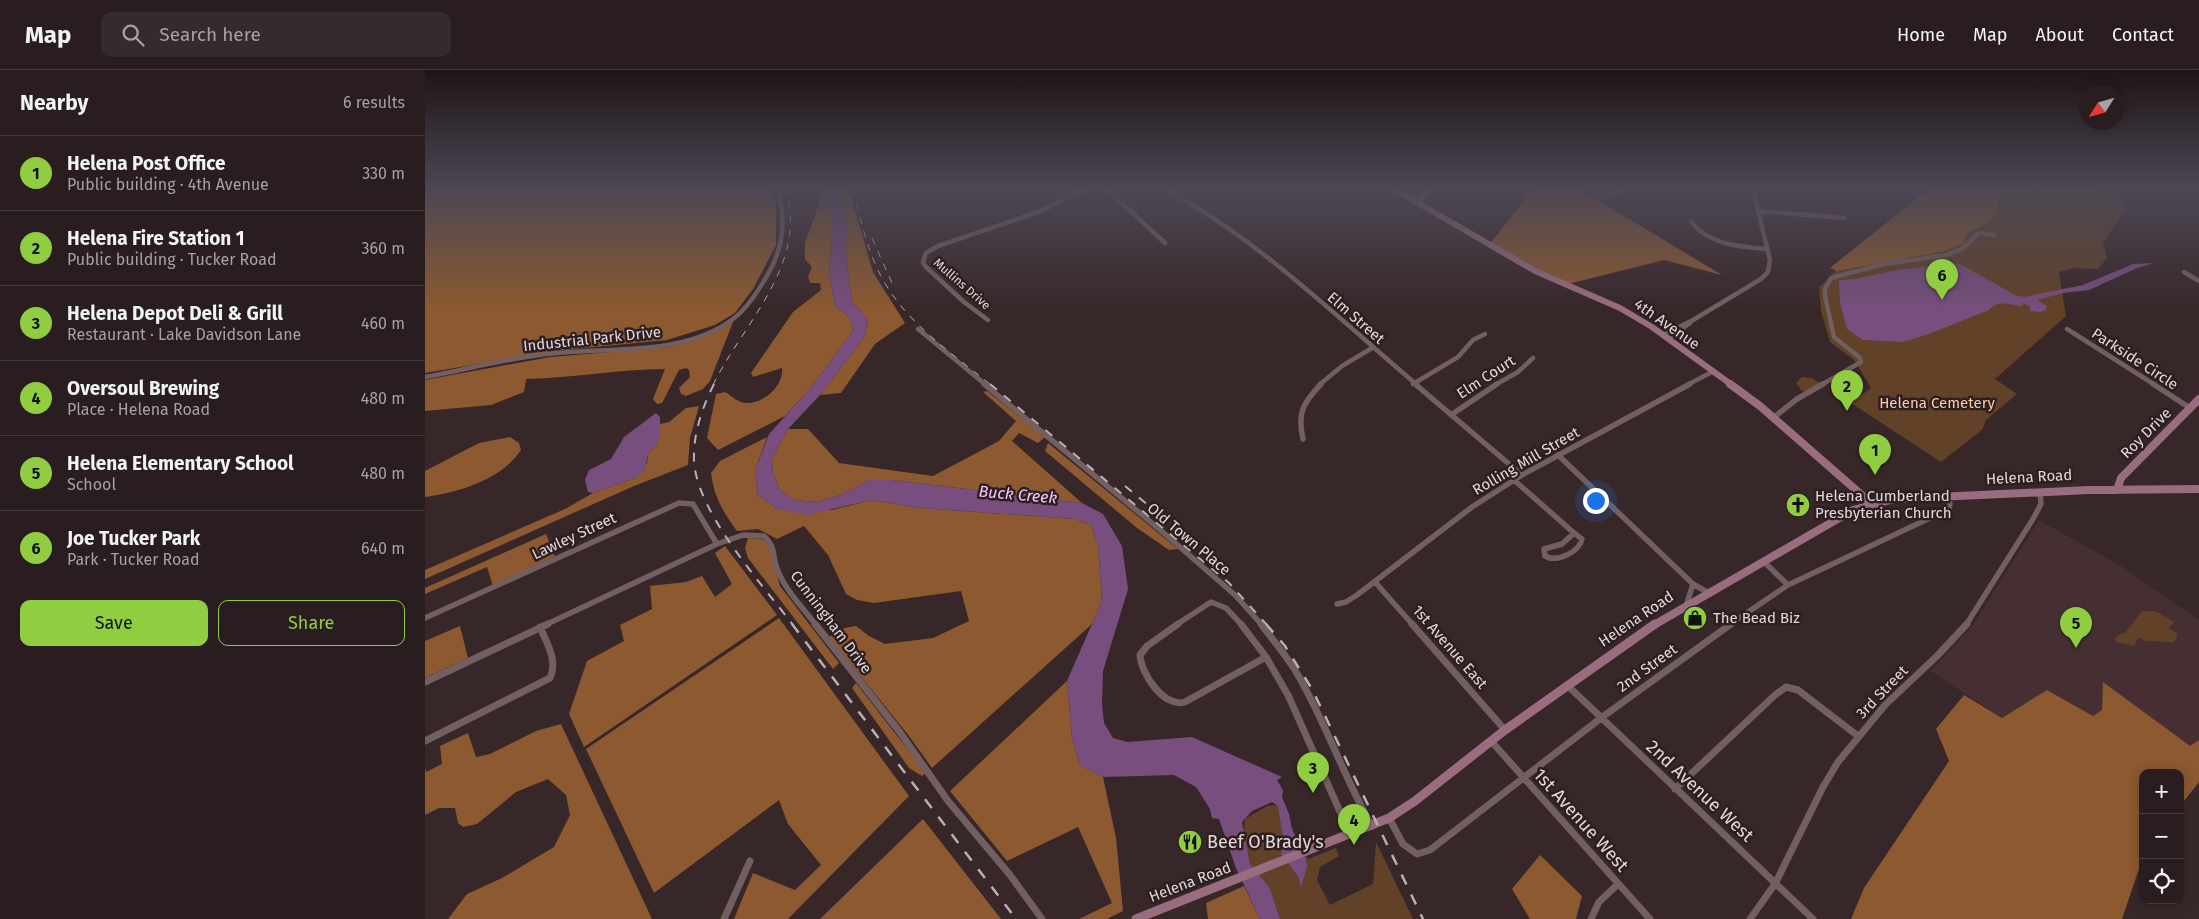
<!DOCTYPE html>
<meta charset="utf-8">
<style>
:root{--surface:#291d1f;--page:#352a2c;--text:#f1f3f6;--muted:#a5a2a4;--line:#453b3d;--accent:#90cd41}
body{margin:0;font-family:"Fira Sans",sans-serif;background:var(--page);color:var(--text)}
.controls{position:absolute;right:15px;bottom:15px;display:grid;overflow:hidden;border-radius:10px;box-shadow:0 2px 12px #0003}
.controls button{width:45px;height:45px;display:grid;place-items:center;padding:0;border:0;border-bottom:1px solid var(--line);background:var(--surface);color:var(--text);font:25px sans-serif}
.compass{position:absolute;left:1654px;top:15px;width:45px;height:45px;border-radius:50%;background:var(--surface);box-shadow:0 2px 12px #0003;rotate:233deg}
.you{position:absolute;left:1170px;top:430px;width:18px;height:18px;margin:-12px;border:4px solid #fff;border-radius:50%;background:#1a73e8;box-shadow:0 0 0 8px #1a73e833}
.badge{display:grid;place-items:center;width:32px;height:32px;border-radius:50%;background:var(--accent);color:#111;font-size:16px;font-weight:700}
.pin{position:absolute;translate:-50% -41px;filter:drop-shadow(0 1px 2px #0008)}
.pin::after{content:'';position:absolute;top:26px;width:18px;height:15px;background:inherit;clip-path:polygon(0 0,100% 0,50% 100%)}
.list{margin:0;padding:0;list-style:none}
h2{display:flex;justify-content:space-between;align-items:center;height:65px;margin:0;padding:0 20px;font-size:21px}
h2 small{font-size:16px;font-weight:400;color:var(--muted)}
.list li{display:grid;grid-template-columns:32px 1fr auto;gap:15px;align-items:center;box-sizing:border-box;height:75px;padding:0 20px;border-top:1px solid var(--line)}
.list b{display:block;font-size:19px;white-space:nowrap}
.list p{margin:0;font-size:16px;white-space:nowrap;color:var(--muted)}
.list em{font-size:16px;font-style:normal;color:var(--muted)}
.actions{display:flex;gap:10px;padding:15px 20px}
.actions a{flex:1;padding:11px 0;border:1px solid var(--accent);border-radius:10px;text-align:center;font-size:18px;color:var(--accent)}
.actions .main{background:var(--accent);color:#111}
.icon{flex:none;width:28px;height:28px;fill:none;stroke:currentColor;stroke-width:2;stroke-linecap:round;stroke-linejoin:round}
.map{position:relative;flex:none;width:1774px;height:849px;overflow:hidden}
header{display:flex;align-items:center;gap:30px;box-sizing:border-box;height:70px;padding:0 25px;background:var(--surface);border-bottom:1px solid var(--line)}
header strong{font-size:24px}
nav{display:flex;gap:28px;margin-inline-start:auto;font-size:18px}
.search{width:350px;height:45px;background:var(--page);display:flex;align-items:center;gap:12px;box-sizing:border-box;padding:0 18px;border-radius:10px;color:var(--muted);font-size:19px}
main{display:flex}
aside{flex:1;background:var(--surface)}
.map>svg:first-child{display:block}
.built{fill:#462f32}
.green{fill:#614128}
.forest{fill:#8c5930}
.water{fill:#774e7d}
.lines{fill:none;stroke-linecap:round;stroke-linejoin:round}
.street-far2{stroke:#725f61;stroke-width:4.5}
.street-far1{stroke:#725f61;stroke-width:5.5}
.street{stroke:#725f61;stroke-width:7}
.secondary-far2{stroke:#996d7f;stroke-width:6}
.secondary-far1{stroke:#996d7f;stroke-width:8}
.secondary{stroke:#996d7f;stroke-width:9}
.rail-far2{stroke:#bbafb0;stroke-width:1;stroke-dasharray:7 7;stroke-linecap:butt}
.rail-far1{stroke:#bbafb0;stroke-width:2;stroke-dasharray:9 9;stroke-linecap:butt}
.rail{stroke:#bbafb0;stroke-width:2.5;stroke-dasharray:11 11;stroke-linecap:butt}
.labels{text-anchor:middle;stroke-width:5;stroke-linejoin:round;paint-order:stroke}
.far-street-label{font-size:12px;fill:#e3d8d9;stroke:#2d1e20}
.street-label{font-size:15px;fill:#e3d8d9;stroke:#2d1e20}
.park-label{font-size:15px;fill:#facca9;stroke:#2d1e20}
.poi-label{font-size:15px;fill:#e3d8d9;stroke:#2d1e20;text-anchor:start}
.water-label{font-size:16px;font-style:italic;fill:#f7c4fd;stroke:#2d1e20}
.near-street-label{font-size:18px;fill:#e3d8d9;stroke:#2d1e20}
.near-poi-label{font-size:18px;fill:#e3d8d9;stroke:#2d1e20;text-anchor:start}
</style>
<header>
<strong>Map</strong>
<div class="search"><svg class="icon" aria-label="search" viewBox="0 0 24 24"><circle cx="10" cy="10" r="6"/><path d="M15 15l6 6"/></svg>Search here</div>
<nav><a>Home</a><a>Map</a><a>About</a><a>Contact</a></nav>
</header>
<main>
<aside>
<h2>Nearby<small>6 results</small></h2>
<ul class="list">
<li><span class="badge">1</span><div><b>Helena Post Office</b><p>Public building · 4th Avenue</p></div><em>330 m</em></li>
<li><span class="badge">2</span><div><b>Helena Fire Station 1</b><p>Public building · Tucker Road</p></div><em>360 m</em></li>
<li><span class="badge">3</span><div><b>Helena Depot Deli &amp; Grill</b><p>Restaurant · Lake Davidson Lane</p></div><em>460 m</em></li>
<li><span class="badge">4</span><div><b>Oversoul Brewing</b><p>Place · Helena Road</p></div><em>480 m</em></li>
<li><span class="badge">5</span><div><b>Helena Elementary School</b><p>School</p></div><em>480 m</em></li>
<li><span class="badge">6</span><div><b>Joe Tucker Park</b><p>Park · Tucker Road</p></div><em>640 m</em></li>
</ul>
<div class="actions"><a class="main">Save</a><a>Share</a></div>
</aside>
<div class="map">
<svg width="1774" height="849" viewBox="0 0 1774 849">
<rect width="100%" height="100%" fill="#372729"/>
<path class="built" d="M1614,450L1696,496L1774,550V670L1765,677L1679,613L1677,640L1668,646L1622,620L1577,648L1506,601L1548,555Z"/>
<path class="green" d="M1573,120H1678L1699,132L1700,140L1678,173L1682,188L1673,199L1649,198L1634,202L1641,246L1570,309L1592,324L1561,350L1557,360L1516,392L1426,333L1446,318L1429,290L1405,272L1396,241L1394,218L1411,200L1520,181L1542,164L1564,152L1574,133Z
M1377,307L1387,308L1395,313L1380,322L1377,321L1371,313Z
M1717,541H1730L1749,552L1743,558L1753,564L1749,572L1721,571L1713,568L1709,576L1692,572L1690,569L1693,565L1701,562Z
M853,735L883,789L911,778L914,786L895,797L892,810L905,835L948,814L951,772L988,849H855L845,818L825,794L819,762L820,749L842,736Z"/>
<path class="forest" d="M0,120H347L351,132V175L328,219L310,243L290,255L242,270L128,281L0,303Z
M399,120H401L408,154L404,202L410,236L425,248L428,261L384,320L360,346L293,380L282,368L291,324L300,322C307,326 313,333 321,333C338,334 359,316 357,298L328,307L326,303L368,242L396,220L395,213H385L383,207L387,197L380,189V173Z
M415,120H424L448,202L480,253L450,274L416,323L395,325L440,266L443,249L427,232L421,184L422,154Z
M1107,120H1156L1297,205L1239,190L1143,214L1112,200L1065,174Z
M1502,120H1573C1576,151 1567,150 1542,164L1539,173L1520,181L1412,201L1405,198Z
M308,252L285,311L278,319L261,326L256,324L254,318L265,307L264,300L261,298L254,300L237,333L232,334L228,329L240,299C194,299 148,308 101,309L99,322L66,335L0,341V310L125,287L246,277L291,261Z
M562,321L620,367L613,373L594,363L587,371L657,433L467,410H445L415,425L393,432L369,430L355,420L348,403L347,388L363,359H383L414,393L508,406L574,371L591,351L558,322Z
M274,336L265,368L263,395L209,416L0,509V500L140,439L168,423L210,408L222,393L223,384C234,372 234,371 235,354L244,352L261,338Z
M85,367L94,373L96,380C76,410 34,422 0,427V401L54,373Z
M342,367L330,401L333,425L352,439L407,440L446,430L496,438L650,449L666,455L673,476L677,531L667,554L507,698L484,666L404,567L420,558L431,556L444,566L460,574L508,568L544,551L536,521L449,533L432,530L421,524L403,485L379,456L352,469L333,459L312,461C298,442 289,427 286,403L295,391Z
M623,373L753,479L744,480L712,458L620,381Z
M121,464L130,486L68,516L62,497L0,524V518Z
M323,468L337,469L344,474L355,516L414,593L408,599L323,488L320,478Z
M300,476L352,545L159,677L144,644L162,591L199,571L195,555L227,539L225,516L261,512L277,506L290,527L307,514L290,483Z
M354,548L484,726L363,849H309L328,803L370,820L396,795L363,754L354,730L229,823L161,679Z
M35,556L43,588L0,608V571Z
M642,611L647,668L655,695L678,707L691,768L698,841L682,849H654L687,833L653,757L582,791L525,721Z
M1678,612L1765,676L1774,670V712L1755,736V703H1718V787L1697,849H1426L1439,818L1524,691L1511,659L1539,625L1577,648L1622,620L1668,646L1677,640Z
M431,613L501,703L497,706L484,698L427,618Z
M136,654L227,849H23L42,824L77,808L129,777L145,745L141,725L123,709L91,722L52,754L38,757L33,753L30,738H14L0,745V696L1,702L17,694L15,676L43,663L51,687L65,684L111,661Z
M498,749L576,849H395Z
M1115,785L1157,826L1151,849H1105L1087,819Z
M819,816L835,849H783L781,833Z"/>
<path class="water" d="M401,120H415L422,154L421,184L427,232L443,249L440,266L395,325L363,359L347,388L348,403L355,420L369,430L393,432L415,425L445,410H467L657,433L678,444L697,476L703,519L678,601L677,634L679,653L688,668L702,672L767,667L857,707L852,710L858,720L857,727L864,744L867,759L881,789L882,797L876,817L873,806L856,784L859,774L853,736L847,732L827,741L817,752L825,794L845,818L855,849H835L811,798L794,749L787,748L785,739L771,717L749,705L678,707L655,695L647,668L642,611L677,531L673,476L666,455L650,449L496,438L446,430L382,445L352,439L333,425L330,401L344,364L384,320L428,261L425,248L410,236L404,202L408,154Z
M1528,193L1535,194L1590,225L1599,227L1658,215L1708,194L1729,193L1712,198L1664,220L1638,223L1612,230L1622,236L1621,240L1615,242L1605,241V236L1597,233L1598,235L1596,236C1583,234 1573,230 1564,240L1504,264L1478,272L1438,270L1422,259L1415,233L1414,210L1430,209L1472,200Z
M231,343L235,347C235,369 237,369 223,384L220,400L210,408L168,423L163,422L160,410L164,400L186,389L199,367Z"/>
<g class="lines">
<path class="street-far2" d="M683,120L740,173
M742,120C835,171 912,247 992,315
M1179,128L1198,120
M1333,141L1419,148
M1266,151C1283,175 1316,177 1343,179
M1759,202L1774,211
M563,250L539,232L501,197L498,192L501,183L513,176L616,141L657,120
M493,259L561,315
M1642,259L1730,315
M1238,265L1268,250L1336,209L1343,202L1345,190L1328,120
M1243,269L1265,253
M0,307C44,299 87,287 131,283C190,277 258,286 308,249C323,238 334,220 343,204C358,179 362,148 352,120
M988,314L1033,287L1048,270L1060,264
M894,315L917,296L947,278
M1070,315L1093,302L1108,288
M1262,315L1287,302
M1396,315L1436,292L1435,288L1409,267L1400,226V219L1406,208L1459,194L1522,185L1538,178L1554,163L1569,165"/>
<path class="street-far1" d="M559,314L740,464L810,525L837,555
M990,314L1097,405
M1728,314L1765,338
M1026,345L1072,314
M1348,348L1372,329L1398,314
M878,369C872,343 878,333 896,314
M1133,385L1268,514L1282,522
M1089,410L1149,463
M1149,463L1157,469C1154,482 1132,493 1120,486L1119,479L1137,474Z
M1338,491L1363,515
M950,512L988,555
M1262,533L1268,514
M912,534L921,532L932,525L1047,437L1097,405L1265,314
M0,548L254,433L268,434L292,474
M120,555L292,474L318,465L339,466C353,480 346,486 353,501C361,521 378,538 391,555
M751,555L786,532L801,538L817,555
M1304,555L1363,515L1524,439L1525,434L1519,426
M1541,555L1608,449L1616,434L1615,422"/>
<path class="street" d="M390,554L474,661L523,731L585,805L617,849
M753,554L722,576L715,585C716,604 739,638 760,632L841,587L816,554
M836,554C847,569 860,584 870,600C900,650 918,706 947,756
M987,554L1080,660
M841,587L863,625L925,764
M0,612L123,554
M1142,615L1388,849
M0,671L125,608C133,591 122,573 115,557
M1066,671L1225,849
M1250,719L1350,625L1361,617L1373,620L1433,666
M964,748L978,774L992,784L1005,780L1176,648L1306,554
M299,849L325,791
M1166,849L1174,832L1193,814
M1325,849L1350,814L1398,717L1413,692L1460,635L1512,586L1542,554"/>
<path class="secondary-far2" d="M971,120L1110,201L1195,238L1227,257L1307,315
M993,132L1003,120"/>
<path class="secondary-far1" d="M1305,314L1335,336L1447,434
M1692,420L1696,408L1774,329
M1229,555L1428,440L1469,429L1664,420L1774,419"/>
<path class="secondary" d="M711,849L964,748L990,731L1080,660L1230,554"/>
<path class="rail-far2" d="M428,120C436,150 442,181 457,208C481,253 528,284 566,315
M447,168L467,213
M288,315C317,255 385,192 360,120"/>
<path class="rail-far1" d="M289,314C277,338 268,364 269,391C272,443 337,514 368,555
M565,314L804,513L842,555
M700,416L723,435"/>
<path class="rail" d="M367,554L591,849
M841,554L860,576L887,619L998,849"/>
</g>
<linearGradient id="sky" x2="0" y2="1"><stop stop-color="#1e1517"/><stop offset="0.5" stop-color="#4d4754"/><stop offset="1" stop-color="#4d4754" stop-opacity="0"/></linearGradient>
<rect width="1774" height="239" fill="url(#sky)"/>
<defs>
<g id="church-disc" transform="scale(1.25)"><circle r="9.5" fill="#90cd41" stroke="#2d1e20"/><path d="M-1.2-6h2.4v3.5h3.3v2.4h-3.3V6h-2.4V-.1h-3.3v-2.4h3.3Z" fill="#111"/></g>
<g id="shop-disc" transform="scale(1.25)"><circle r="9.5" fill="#90cd41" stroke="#2d1e20"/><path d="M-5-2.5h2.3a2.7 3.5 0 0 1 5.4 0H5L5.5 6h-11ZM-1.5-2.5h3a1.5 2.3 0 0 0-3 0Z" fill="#111"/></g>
<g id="restaurant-disc" transform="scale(1.25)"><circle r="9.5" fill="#90cd41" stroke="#2d1e20"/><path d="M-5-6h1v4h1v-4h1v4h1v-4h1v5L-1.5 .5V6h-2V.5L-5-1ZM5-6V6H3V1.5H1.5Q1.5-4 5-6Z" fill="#111"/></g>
</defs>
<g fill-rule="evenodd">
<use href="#church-disc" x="1373" y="435"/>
<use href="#shop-disc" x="1270" y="548"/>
<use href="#restaurant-disc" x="765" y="772"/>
</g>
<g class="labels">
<g class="far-street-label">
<text transform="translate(537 214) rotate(41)" y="4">Mullins Drive</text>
</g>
<g class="street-label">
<text transform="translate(931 248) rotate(41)" y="5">Elm Street</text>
<text transform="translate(1242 254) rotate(35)" y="5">4th Avenue</text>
<text transform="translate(167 269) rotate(-6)" y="5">Industrial Park Drive</text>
<text transform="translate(1710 289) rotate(33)" y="5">Parkside Circle</text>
<text transform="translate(1061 307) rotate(-33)" y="5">Elm Court</text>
<text transform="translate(1721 363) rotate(-45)" y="5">Roy Drive</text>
<text transform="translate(1101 391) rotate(-30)" y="5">Rolling Mill Street</text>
<text transform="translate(1604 407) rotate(-3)" y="5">Helena Road</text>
<text transform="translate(149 466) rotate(-25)" y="5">Lawley Street</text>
<text transform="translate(764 469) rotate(40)" y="5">Old Town Place</text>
<text transform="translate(1211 549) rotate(-34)" y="5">Helena Road</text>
<text transform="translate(406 552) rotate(53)" y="5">Cunningham Drive</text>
<text transform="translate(1025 577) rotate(49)" y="5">1st Avenue East</text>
<text transform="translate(1222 598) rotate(-36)" y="5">2nd Street</text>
<text transform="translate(1457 622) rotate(-46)" y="5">3rd Street</text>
<text transform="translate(765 812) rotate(-21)" y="5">Helena Road</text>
</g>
<g class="park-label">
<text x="1512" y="338">Helena Cemetery</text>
</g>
<g class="poi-label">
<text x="1390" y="431">Helena Cumberland<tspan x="1390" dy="17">Presbyterian Church</tspan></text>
<text x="1288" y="553">The Bead Biz</text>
</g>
<g class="water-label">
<text transform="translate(593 424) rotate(5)" y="6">Buck Creek</text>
</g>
<g class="near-street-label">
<text transform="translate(1275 721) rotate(43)" y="6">2nd Avenue West</text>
<text transform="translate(1156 750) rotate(48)" y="6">1st Avenue West</text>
</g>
<g class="near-poi-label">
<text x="782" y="778">Beef O'Brady's</text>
</g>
</g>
</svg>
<div class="controls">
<button>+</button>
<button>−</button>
<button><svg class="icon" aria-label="locate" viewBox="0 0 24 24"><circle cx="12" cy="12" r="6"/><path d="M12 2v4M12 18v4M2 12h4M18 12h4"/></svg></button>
</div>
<svg class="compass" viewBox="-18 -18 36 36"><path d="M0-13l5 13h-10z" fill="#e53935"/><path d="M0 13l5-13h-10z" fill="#a5a2a4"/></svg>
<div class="you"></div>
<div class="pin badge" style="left:1450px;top:405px">1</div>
<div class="pin badge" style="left:1422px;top:341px">2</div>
<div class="pin badge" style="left:888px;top:723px">3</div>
<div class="pin badge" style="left:929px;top:775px">4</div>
<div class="pin badge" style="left:1651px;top:578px">5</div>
<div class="pin badge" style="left:1517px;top:230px">6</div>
</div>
</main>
